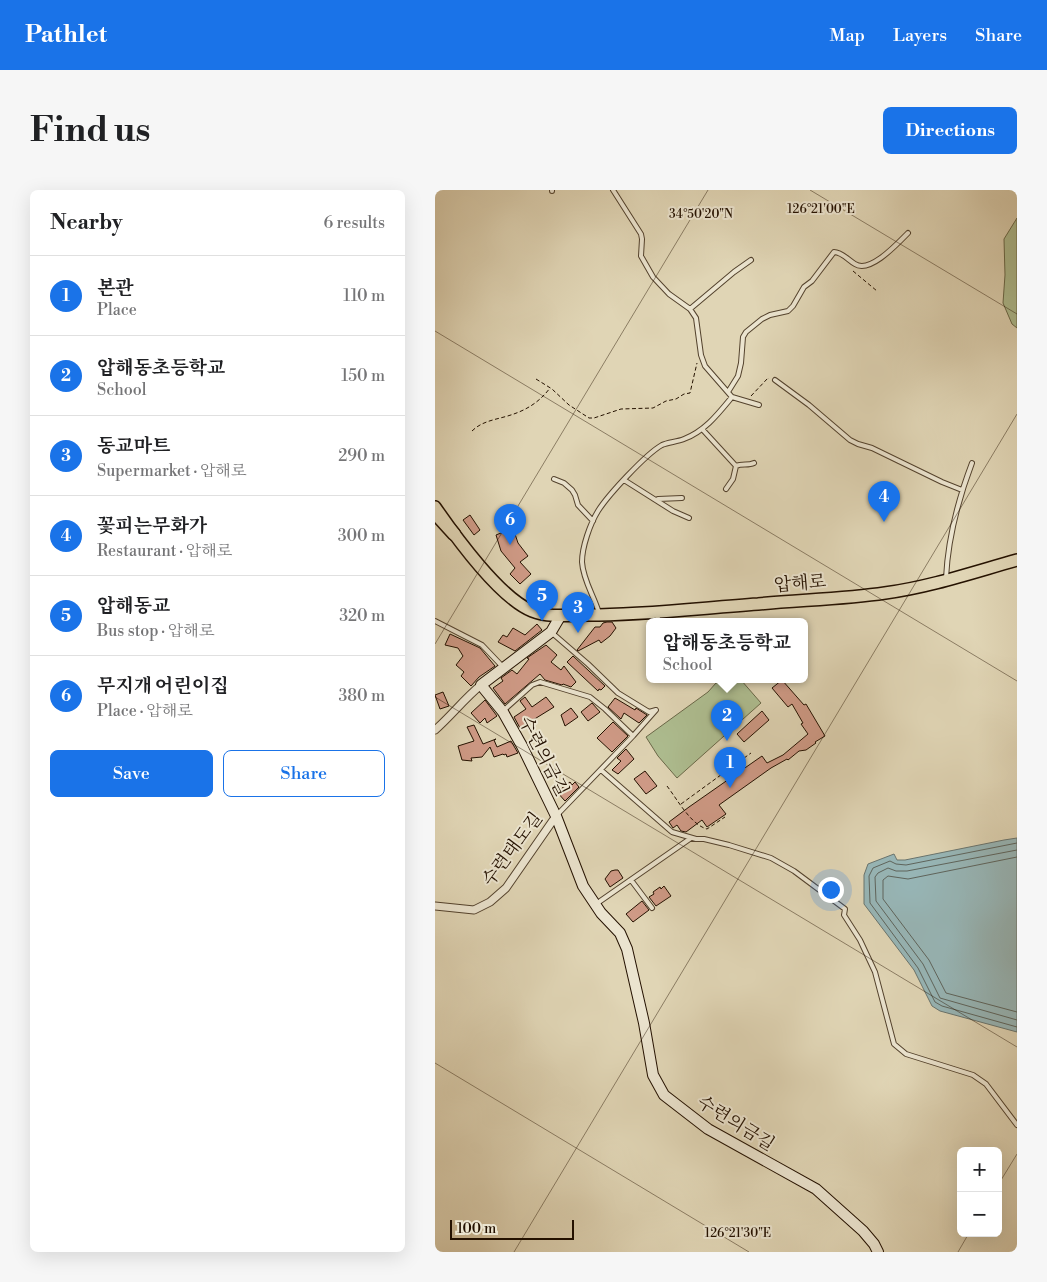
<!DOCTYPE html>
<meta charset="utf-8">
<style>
:root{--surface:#fff;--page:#f6f6f6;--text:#202124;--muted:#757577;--line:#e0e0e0;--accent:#1a73e8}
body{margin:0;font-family:"Libre Bodoni","Noto Serif KR",serif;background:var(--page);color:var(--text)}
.controls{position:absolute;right:15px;bottom:15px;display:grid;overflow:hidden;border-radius:8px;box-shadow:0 5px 20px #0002}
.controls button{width:45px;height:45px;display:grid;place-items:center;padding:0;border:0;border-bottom:1px solid var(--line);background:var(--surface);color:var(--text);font:25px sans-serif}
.scale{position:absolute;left:15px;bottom:12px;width:124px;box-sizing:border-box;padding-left:5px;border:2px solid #241100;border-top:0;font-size:14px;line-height:18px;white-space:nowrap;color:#241100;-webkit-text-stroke:4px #ebe4cf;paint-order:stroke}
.you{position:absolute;left:395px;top:699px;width:18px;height:18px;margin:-12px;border:4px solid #fff;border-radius:50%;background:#1a73e8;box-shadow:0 0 0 8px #1a73e833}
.badge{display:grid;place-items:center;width:32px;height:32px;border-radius:50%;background:var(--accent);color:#fff;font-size:16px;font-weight:700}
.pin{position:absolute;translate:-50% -41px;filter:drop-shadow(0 1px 2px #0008)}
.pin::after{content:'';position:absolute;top:26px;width:18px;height:15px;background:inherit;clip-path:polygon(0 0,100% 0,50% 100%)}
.popup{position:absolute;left:211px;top:428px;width:162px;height:65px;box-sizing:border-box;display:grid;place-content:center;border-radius:8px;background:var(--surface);filter:drop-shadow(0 1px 4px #0005);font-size:16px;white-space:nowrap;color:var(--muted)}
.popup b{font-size:19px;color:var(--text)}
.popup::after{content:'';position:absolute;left:50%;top:100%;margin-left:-10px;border:10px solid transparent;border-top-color:var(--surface)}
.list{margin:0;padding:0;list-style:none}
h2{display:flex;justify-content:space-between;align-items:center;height:65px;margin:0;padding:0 20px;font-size:21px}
h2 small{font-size:16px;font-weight:400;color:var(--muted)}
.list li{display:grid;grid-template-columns:32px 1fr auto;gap:15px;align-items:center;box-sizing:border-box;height:80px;padding:0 20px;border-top:1px solid var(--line)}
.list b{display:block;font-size:19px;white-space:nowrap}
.list p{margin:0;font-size:16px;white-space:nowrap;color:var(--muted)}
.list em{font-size:16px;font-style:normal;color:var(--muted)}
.actions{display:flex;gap:10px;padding:15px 20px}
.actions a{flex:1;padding:11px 0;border:1px solid var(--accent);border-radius:8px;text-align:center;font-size:18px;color:var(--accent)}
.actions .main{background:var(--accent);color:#fff}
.map{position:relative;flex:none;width:582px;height:1062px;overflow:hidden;border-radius:8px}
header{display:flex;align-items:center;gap:30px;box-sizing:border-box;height:70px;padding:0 25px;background:var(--accent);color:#fff}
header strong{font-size:24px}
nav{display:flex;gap:28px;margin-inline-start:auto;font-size:18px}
.intro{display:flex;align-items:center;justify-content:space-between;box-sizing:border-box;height:120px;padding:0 30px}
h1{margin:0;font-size:35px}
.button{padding:12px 22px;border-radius:8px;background:var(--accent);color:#fff;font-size:18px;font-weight:700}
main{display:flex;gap:30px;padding:0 30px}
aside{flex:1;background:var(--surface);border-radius:8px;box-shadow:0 5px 20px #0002}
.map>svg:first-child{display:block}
.green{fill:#aebe91;stroke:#696848}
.water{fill:#97b6b7;stroke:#69746e}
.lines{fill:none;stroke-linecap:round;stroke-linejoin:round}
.shore{stroke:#5e645c;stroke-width:1}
.building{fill:#cf9a86;stroke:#241100}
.lane-casing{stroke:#53422d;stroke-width:6}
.street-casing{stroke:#53422d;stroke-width:9}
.secondary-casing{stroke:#241100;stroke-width:12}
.primary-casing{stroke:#241100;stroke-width:14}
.highway-casing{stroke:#241100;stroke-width:15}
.path{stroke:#241100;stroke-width:1;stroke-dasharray:4 2.5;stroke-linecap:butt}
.lane{stroke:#ebe4cf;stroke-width:4}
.street{stroke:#ebe4cf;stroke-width:7}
.secondary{stroke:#ebe4cf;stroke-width:10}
.primary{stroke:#e0d5b5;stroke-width:11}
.highway{stroke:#e0d5b5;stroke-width:12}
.ticks{fill:none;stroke:#241100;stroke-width:1;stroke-opacity:0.45}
.labels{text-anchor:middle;stroke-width:4;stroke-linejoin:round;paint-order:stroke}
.street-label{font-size:18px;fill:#241100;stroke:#ebe4cf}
.ticks-label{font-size:12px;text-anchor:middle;fill:#241100;stroke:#ebe4cf;stroke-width:4;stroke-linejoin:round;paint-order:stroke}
</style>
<header>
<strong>Pathlet</strong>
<nav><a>Map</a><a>Layers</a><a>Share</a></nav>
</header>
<div class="intro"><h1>Find us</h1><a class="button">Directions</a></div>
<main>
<aside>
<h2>Nearby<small>6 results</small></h2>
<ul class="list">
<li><span class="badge">1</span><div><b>본관</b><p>Place</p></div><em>110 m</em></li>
<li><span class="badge">2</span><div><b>압해동초등학교</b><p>School</p></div><em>150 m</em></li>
<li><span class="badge">3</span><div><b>동교마트</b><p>Supermarket · 압해로</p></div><em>290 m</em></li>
<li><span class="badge">4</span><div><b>꽃피는무화가</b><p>Restaurant · 압해로</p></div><em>300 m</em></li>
<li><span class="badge">5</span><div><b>압해동교</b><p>Bus stop · 압해로</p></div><em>320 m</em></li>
<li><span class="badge">6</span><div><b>무지개 어린이집</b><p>Place · 압해로</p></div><em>380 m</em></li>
</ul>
<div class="actions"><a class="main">Save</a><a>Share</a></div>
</aside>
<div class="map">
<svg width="582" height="1062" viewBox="0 0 582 1062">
<rect width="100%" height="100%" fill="#e0d5b5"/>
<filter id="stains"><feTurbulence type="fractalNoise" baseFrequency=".004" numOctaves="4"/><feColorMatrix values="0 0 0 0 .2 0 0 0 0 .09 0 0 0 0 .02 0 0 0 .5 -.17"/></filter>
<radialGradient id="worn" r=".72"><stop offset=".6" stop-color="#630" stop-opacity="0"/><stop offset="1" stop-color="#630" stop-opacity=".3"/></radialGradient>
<path class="green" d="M582,28V138L577,134L568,113L570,85L569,49Z
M297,490H306L326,513L242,588L223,566L211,547L273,502L281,493Z"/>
<path class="water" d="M582,648V842L505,821L497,816L479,780L429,714V685L433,674L459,664L462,670H470L569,650Z"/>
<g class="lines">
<path class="shore" d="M582,653L471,675L461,674L455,671L438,678L434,686L435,713L483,778L500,812L507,816L582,837
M582,660L472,681H461L453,678L443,683L440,687L441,711L488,774L505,808L582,830
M582,667L473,689L453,686L448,690V709L494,770L511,803L582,822"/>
</g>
<path class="building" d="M35,325L45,340L39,345L28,330Z
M78,338L83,353L93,366L85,372L96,384L85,394L75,384L80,378L66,361L61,345Z
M172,432H177L181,438L175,446L166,453L164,450L143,461L142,460L160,437H165L168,433Z
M102,434L107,440L80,461L63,452L68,445L72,447L78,438L90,445Z
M15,444L45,458L60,476L44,487L36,496L26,486L29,482L21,475L28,466L23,458L10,455Z
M111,455L122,465L116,472L126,480L129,476L141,492L136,497L128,494L127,495L110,490L105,484L70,514L58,498L68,491L66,488L77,480L82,484L94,469L92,468Z
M138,466L170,496L166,500L164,499L163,501L132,472Z
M347,490L369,515L371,514L390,546L380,552L381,553L371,560L364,561L353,570L352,569L336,578L284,615L291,624L272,637L267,630L251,642L246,641L242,635L238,638L234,632L254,617L327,566L332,573L348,565L373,544L366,534L368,533L357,514L353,517L337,498Z
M8,502L14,516L5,519L0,505Z
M90,507L97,517L111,507L119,517L85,538L79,527L91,519L85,511Z
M180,508L200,520L201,518L212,525L204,533L189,523L186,529L173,517Z
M50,510L62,526L52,533L50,528L45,533L36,523Z
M157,513L165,522L153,531L146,522Z
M136,518L143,527L130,536L126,525Z
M327,521L334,530L309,552L302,544Z
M178,532L193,546L177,562L162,548Z
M39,535L48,554L61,549L59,550L62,557L76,551L83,563L72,567L71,564L69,565L68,564L59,567L55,557L47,567L36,568L37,571L27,570L23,556L39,551L32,537Z
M191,559L199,569L183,584L177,580L186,571L182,568Z
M210,581L222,596L211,604L199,589Z
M135,592L137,595L140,592L144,597L130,611L122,602Z
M180,680H183L188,688L175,697L170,689L176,681Z
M229,696L236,706L221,716L214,707L219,704L218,702L225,697L226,699Z
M207,711L214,720L198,732L191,724Z"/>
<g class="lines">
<g class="lane-casing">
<path id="lane" d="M117,0V1
M178,0L206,44L207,49L206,66L218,87L234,104L255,119L261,128L266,165L270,176L297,207L324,215
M255,119L299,82L316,70
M340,190L374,215L415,250L423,254L437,258L507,292L527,300
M293,202L303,186L306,173L308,147L311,142L327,129L335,125L353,121L358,116L369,97L377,91L399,62C407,62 413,70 420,74C435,84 463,53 473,43
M268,240L301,276L298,289L291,299
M301,276C307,273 313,276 319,273
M119,289L129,293L137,300L140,305L143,315L158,331
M189,290L238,321L254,328
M223,309L247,308
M511,388C513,348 523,310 537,273
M164,423C159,406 148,390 147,372C147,357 155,334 163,321C173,305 211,264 227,255C233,252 242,252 249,249C270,241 283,224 297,207
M222,424L223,429L225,432
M0,431L47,455L67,476
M116,442L153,474L183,503L214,522L221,520L198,546L122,625
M69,520L97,495L105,492L155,507L170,519L198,546
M166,580L237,642L261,649H269L294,655L336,668L359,681L410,719L409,725L425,750L440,782L459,854L471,864L538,885L551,894L582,935
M196,690L217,718
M161,714L256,648"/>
</g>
<g class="street-casing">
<path id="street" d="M0,540C16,526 29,509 46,495
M0,716L39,720L55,712L71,698L121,626"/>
</g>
<g class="secondary-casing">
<path id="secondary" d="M126,425L116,442L46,495L68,522L87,556L121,626L148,696L166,723L185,743L192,759L209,833L218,885L229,905L273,939L381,999L428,1041L439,1054L443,1062"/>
</g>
<g class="primary-casing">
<path id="primary" d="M0,317C20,346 65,408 97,421C114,428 135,425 153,425C210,425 266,418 323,414C364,410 410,409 450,403C495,397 539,382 582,370"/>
</g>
<g class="highway-casing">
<path id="highway" d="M0,323L19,344"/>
</g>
<path class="path" d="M418,81L442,101
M101,189L117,199L134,215L154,228H159L186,219L218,218L231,211L241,209L249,204L255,203L262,173
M316,206L333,188L334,189
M37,241C46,232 58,230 69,227C88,222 103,214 115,198
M232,596C242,609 256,635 272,639L290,627
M246,614L316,563"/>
<use href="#lane" class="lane"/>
<use href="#street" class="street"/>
<use href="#secondary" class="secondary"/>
<use href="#primary" class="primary"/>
<use href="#highway" class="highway"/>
</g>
<path class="ticks" d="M375,0L582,124M0,141L582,491M0,454L273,0M0,507L582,857M0,873L314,1062M563,995L582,964M79,1062L582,224M523,1062L534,1043"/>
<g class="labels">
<g class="street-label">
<text transform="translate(365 393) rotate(-5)" y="6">압해로</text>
<text transform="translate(109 566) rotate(63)" y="6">수련의금길</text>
<text transform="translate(77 659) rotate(-53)" y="6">수련태도길</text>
<text transform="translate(301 933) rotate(32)" y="6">수련의금길</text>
</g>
</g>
<g class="ticks-label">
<text x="386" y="23">126°21'00"E</text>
<text x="266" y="28">34°50'20"N</text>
<text x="303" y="1047">126°21'30"E</text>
</g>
<rect width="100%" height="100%" filter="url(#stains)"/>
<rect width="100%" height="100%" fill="url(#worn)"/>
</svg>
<div class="controls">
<button>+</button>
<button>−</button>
</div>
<div class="scale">100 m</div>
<div class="you"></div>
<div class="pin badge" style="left:295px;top:598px">1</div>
<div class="pin badge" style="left:292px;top:551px">2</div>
<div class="popup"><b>압해동초등학교</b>School</div>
<div class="pin badge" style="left:143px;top:443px">3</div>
<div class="pin badge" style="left:449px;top:332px">4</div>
<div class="pin badge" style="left:107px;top:431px">5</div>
<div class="pin badge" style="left:75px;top:355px">6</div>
</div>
</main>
